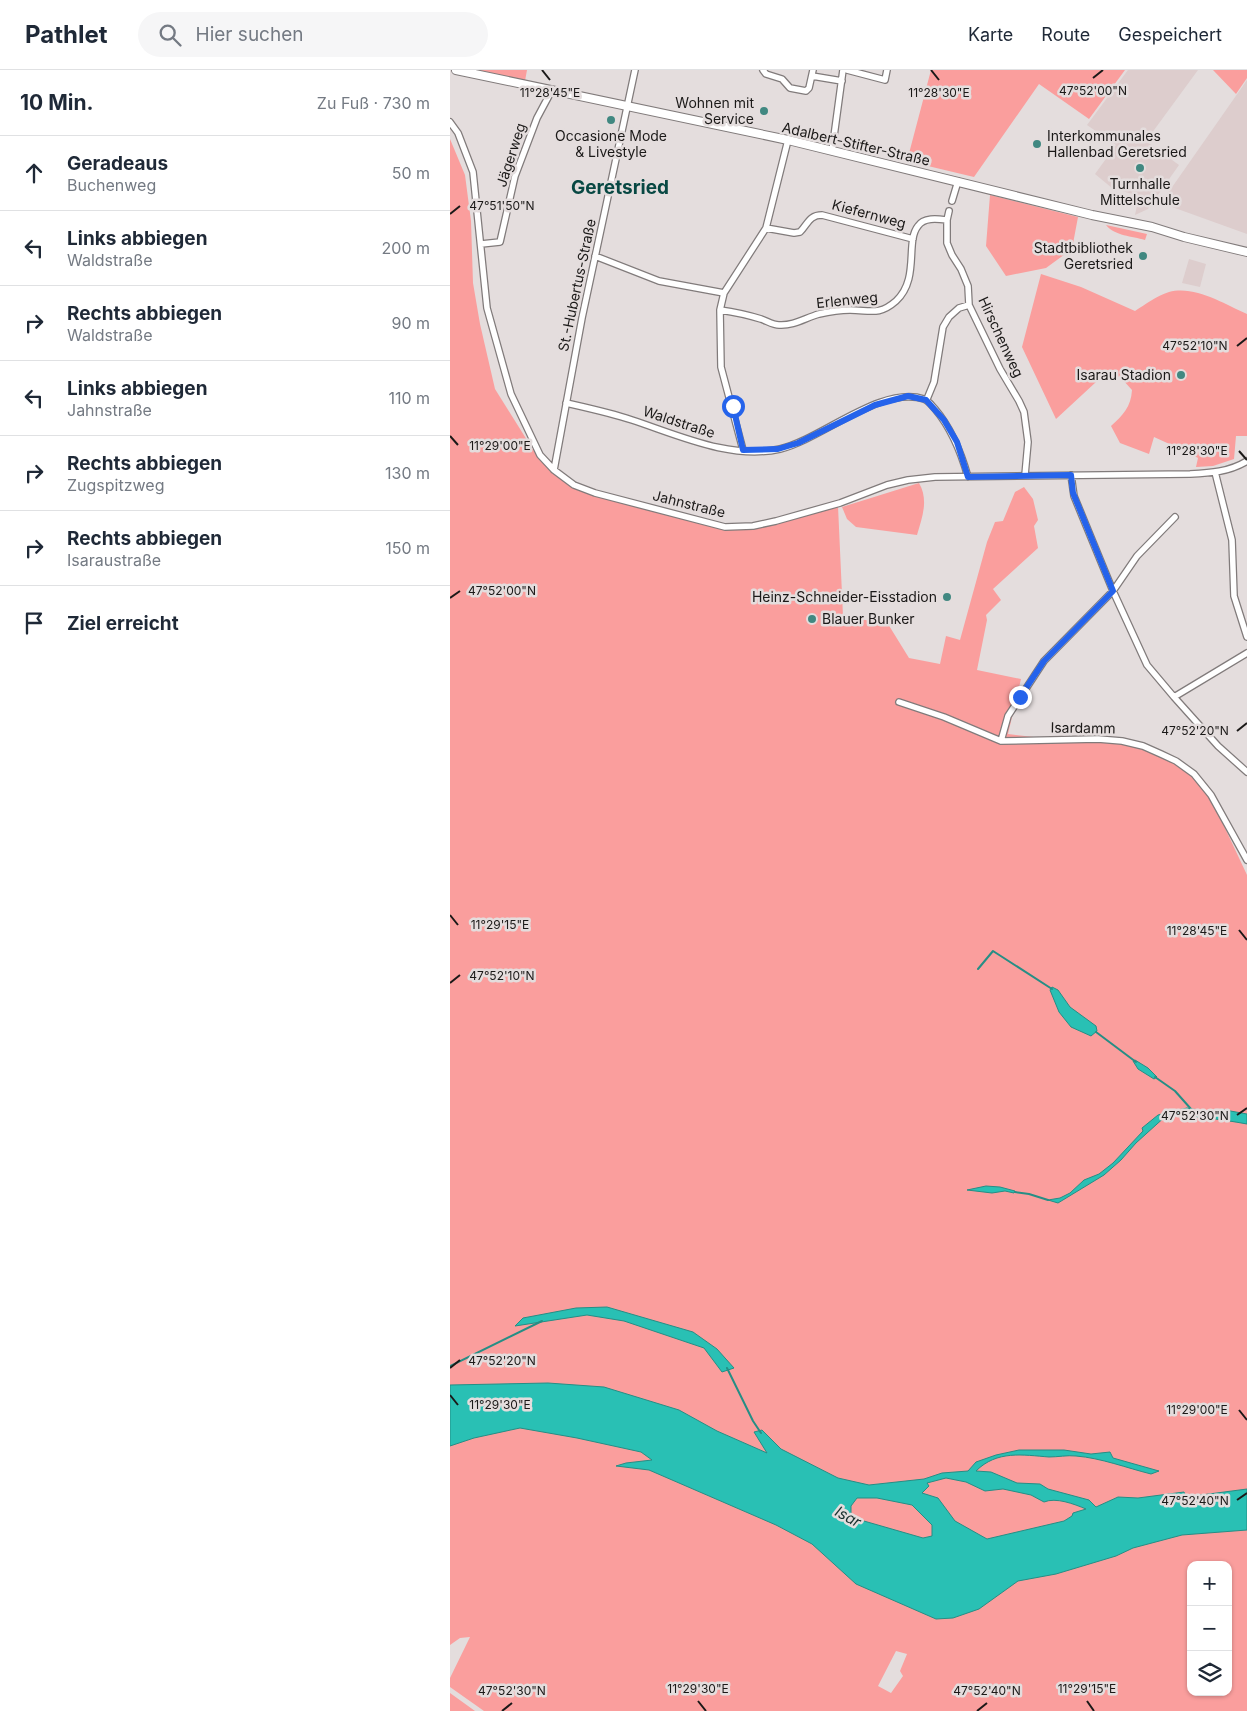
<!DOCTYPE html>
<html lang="de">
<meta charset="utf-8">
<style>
:root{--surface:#fff;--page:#f6f6f7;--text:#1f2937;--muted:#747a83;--line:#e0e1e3}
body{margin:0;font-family:Inter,sans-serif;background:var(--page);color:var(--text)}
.controls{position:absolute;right:15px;bottom:15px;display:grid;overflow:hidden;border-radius:10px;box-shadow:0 1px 4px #0004}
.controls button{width:45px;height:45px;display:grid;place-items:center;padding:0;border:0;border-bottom:1px solid var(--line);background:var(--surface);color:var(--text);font:25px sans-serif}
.stop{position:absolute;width:15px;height:15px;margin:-11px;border:4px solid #2563eb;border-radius:50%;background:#fff}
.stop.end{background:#2563eb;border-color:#fff;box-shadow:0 1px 5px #0008}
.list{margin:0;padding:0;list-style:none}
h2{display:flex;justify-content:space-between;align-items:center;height:65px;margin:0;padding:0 20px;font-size:21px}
h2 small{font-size:16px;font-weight:400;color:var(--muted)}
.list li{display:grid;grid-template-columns:32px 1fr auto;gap:15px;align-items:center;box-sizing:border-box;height:75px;padding:0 20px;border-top:1px solid var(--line)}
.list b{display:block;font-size:19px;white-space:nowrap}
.list p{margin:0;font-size:16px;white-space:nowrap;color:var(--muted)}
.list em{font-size:16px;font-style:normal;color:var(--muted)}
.icon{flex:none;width:28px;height:28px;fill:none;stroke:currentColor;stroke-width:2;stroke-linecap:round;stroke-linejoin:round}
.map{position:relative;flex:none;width:797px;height:1641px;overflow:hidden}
header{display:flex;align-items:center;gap:30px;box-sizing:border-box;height:70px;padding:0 25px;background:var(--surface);border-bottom:1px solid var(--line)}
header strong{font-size:24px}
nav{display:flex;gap:28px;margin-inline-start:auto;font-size:18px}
.search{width:350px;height:45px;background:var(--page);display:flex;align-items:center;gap:12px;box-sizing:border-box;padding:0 18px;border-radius:28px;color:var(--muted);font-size:19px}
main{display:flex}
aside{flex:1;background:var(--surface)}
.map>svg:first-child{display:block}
.built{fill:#ddcdcd}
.green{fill:#fa9e9d;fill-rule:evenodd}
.water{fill:#29c0b4;stroke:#258e85;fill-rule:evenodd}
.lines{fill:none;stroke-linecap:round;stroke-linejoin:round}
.stream{stroke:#258e85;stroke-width:2}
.minor-casing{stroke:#817b7b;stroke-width:8}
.tertiary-casing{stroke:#817b7b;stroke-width:10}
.minor{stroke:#fff;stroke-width:5.5}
.tertiary{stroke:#fff;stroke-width:8}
.route{stroke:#2563eb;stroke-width:6}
.ticks{fill:none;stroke:#1b1918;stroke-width:2}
.poi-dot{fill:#418881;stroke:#e4dddd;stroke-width:2}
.labels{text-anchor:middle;stroke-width:5;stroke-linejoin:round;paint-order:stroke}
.poi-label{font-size:14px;fill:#1b1918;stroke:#e4dddd;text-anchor:end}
.street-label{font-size:14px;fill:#1b1918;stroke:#e4dddd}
.water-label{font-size:15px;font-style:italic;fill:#172e2c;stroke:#e4dddd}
.district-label{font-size:19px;font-weight:bold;fill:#084843;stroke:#e4dddd}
.ticks-label{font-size:12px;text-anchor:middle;fill:#1b1918;stroke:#e4dddd;stroke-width:5;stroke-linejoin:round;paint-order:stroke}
</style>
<header>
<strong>Pathlet</strong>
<div class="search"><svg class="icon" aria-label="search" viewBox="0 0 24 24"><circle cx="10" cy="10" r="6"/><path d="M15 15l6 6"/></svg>Hier suchen</div>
<nav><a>Karte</a><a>Route</a><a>Gespeichert</a></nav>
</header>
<main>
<aside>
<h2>10 Min.<small>Zu Fuß · 730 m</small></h2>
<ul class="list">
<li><svg class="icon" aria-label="ahead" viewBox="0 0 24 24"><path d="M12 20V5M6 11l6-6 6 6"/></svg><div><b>Geradeaus</b><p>Buchenweg</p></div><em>50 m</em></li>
<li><svg class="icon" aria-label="left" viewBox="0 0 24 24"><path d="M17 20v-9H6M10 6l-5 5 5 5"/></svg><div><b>Links abbiegen</b><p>Waldstraße</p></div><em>200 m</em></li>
<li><svg class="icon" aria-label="right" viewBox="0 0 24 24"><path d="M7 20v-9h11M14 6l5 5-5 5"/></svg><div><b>Rechts abbiegen</b><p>Waldstraße</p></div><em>90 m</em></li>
<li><svg class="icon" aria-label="left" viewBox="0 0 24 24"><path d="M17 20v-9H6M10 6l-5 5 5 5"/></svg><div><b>Links abbiegen</b><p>Jahnstraße</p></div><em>110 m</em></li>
<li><svg class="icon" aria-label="right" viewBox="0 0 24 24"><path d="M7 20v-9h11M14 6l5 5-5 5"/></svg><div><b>Rechts abbiegen</b><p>Zugspitzweg</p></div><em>130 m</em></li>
<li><svg class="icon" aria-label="right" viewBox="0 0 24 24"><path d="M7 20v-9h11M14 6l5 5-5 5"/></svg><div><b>Rechts abbiegen</b><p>Isaraustraße</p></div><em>150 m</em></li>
<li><svg class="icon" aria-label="arrive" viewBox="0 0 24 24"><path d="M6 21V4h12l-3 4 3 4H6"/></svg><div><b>Ziel erreicht</b></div></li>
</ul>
</aside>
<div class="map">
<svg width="797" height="1641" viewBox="0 0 797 1641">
<rect width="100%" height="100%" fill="#e4dddd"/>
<path class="built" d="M678,0H748L696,71L729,95L698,139L685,145L689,126L662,118L645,104L666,75L637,55Z
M797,10V164L711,133Z
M739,189L756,194L750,217L732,213Z"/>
<path class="green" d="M24,0H77L75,11L24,2Z
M481,0H675L639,49L589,14L524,107L457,91Z
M763,0H797V8L786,24Z
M0,69L15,105L21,151L23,213L30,254L45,319L87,386L97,397L122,417L144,426L274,459L388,436L393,546L438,554L459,588L490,594L496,566L510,570L537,472L545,452L553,451L565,422L574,417L583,429L588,450L584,456L588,478L543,519L551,530L536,545L537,550L527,600L571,609L558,664L637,673H672L692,678L726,692L743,705L760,726L797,805V1641H34L0,1617V1608L20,1567L10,1568L0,1575ZM741,1495H778V1622H741ZM446,1581L457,1584L450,1601L453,1606L441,1623L428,1616Z
M540,125L628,147L622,179L596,198L556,206L536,176Z
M656,155L697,164L695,170C682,166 665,166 656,155Z
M591,204L631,217L685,241C696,234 706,226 719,222C745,215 774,234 797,244V366H786L784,389L763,396L746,397L748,388L739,383L737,377H726L704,367L699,384L670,373L661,356C673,345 681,337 682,320L672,309L659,300L606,349L572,277Z
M469,413C479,430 472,448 467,465L406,457L397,449L392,437Z
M0,1623L25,1641H0Z"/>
<path class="water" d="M602,917L608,920L620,937L646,956L647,961L641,966L621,957L609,942L600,920Z
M685,990L698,998L707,1007L704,1009L688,999L683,991Z
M737,1038L758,1042L775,1040L797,1044V1054C770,1049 744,1046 717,1045L686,1073L671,1090L654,1105L608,1133L598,1130L610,1128L620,1123L634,1110L649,1104L663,1093L693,1061L692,1058L708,1045Z
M536,1116L550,1117L565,1121L564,1123L555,1121L542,1123L517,1120Z
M157,1237L243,1262L267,1279L284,1298L272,1302L254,1278L174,1251L137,1245L65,1256L73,1248L126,1238Z
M98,1313L154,1317L229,1340L267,1361L317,1383L304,1362L312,1360L331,1379L388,1408L419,1415L474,1409L492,1403L518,1401L526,1392L546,1385L569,1380H614L641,1384L660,1382L663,1388L709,1401L701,1404C677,1398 651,1388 626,1386C617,1385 608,1387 599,1387C573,1385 547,1380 526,1401L541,1402L567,1413L590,1414L598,1419L639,1430L646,1437L668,1427L688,1428L734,1422L736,1427L797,1419V1460L732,1465L683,1478L666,1486L606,1504L568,1511L529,1539L503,1548L486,1549L406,1514L362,1474L326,1455L199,1400L166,1396L176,1393L202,1390L191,1382L127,1368L70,1358L24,1368L0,1376V1315ZM496,1408L516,1412L535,1421L553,1419L581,1425L594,1432C606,1427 624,1434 636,1439L623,1443L622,1446L614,1451L537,1469L505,1451L488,1428L472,1423L479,1416L477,1413ZM407,1428H427L462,1435L482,1455V1466L473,1468L407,1449L401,1443V1436Z"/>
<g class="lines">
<path class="stream" d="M528,899L543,881L602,919
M646,962L686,992
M705,1007L725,1021L741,1039
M565,1122L579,1124L598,1130
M0,1296L92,1251
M277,1298L303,1351L311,1363"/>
<g class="minor-casing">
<path id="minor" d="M313,0L316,4L332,9L340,18L356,21L359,18L363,0
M397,0L435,10L437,0
M362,6L392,11
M0,52L8,63L23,102L37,238L61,324L90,385L104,400L124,415L145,423L275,457L303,456L326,451L390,433L437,415L458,410L485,407L740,404C760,403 779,402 797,391
M382,81L393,0
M502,131L508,111
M499,141L497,150V173L502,185L511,199L518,216L519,235L550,299L569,331L574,342L578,372L575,405
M316,158L344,163L350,162C358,154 359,145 372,145L463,169
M31,174L50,172L65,106L87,48L102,20
M145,186L209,211L274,223
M270,240C284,242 298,245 311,249C317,251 323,255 329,255C344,256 355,248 369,244C378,242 390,240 400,240C420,240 429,246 446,231C470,209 455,172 468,156C474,147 488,149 497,150
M477,329L484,312L493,257L499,247L509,238L519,235
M116,333C138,338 161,343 182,350C228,365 281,390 330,379C372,369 431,315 474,329C479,331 482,336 485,339C502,359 511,382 518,407
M293,380L271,297L270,240L274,223L316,158L338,70
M104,400L132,248L185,0
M765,402L782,470L784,526L797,567
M621,405L624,426L663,521L697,595L724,627L768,676L797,702
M724,627L797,583
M449,632L494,647L551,671L648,669L672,671L693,676L711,684L726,691L744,704L761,725L797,790
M551,671L558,646L594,591L663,521L687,486L725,447"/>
</g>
<g class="tertiary-casing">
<path id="tertiary" d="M6,0L338,70L642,145L702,157L734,167L797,182"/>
</g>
<use href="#minor" class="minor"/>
<use href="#tertiary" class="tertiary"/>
</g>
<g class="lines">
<path class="route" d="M283,336L293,380L328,379L348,373L425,335L458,326L476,330L494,350L507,372L518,407L621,405L623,423L663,521L594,591L570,627"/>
</g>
<path class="ticks" d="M92,0L100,10M481,0L489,10M643,8L653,0M0,144L10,136M787,276L797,268M0,366L8,375M789,381L797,390M0,528L10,521M787,661L797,653M0,845L8,855M789,860L797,870M0,913L10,905M787,1045L797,1038M0,1298L10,1290M0,1325L8,1335M789,1340L797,1350M787,1430L797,1423M248,1631L256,1641M637,1631L644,1641M52,1641L62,1633M527,1641L537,1633"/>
<g class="poi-dot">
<circle cx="314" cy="41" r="5"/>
<circle cx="161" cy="50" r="5"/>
<circle cx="587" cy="74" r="5"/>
<circle cx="690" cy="98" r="5"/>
<circle cx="693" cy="186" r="5"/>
<circle cx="731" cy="305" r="5"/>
<circle cx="497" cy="527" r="5"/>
<circle cx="362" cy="549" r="5"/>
</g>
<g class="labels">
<g class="poi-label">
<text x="304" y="38">Wohnen mit<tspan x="304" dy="16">Service</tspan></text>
<text x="161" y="71" text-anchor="middle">Occasione Mode<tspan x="161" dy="16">&amp; Livestyle</tspan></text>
<text x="597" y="71" text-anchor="start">Interkommunales<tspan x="597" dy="16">Hallenbad Geretsried</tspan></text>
<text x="690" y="119" text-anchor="middle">Turnhalle<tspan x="690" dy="16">Mittelschule</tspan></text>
<text x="683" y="183">Stadtbibliothek<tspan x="683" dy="16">Geretsried</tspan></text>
<text x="721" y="310">Isarau Stadion</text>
<text x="487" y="532">Heinz-Schneider-Eisstadion</text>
<text x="372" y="554" text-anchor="start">Blauer Bunker</text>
</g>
<g class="street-label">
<text transform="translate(406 74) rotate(13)" y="5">Adalbert-Stifter-Straße</text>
<text transform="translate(61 85) rotate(-72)" y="5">Jägerweg</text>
<text transform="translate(419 144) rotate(15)" y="5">Kiefernweg</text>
<text transform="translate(127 215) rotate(-78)" y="5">St.-Hubertus-Straße</text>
<text transform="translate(397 230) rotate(-6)" y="5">Erlenweg</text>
<text transform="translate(551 267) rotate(65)" y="5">Hirschenweg</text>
<text transform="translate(229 352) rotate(18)" y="5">Waldstraße</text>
<text transform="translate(239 434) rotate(14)" y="5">Jahnstraße</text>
<text transform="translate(633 658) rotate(1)" y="5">Isardamm</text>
</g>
<g class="water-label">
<text transform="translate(398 1447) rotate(29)" y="5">Isar</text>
</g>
<g class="district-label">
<text x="170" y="124">Geretsried</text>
</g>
</g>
<g class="ticks-label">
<text x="643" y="25">47°52'00"N</text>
<text x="489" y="27">11°28'30"E</text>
<text x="100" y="27">11°28'45"E</text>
<text x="52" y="140">47°51'50"N</text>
<text x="745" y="280">47°52'10"N</text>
<text x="50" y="380">11°29'00"E</text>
<text x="747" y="385">11°28'30"E</text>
<text x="52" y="525">47°52'00"N</text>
<text x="745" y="665">47°52'20"N</text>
<text x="50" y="859">11°29'15"E</text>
<text x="747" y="865">11°28'45"E</text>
<text x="52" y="910">47°52'10"N</text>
<text x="745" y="1050">47°52'30"N</text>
<text x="52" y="1295">47°52'20"N</text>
<text x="50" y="1339">11°29'30"E</text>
<text x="747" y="1344">11°29'00"E</text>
<text x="745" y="1435">47°52'40"N</text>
<text x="248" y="1623">11°29'30"E</text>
<text x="637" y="1623">11°29'15"E</text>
<text x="62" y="1625">47°52'30"N</text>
<text x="537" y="1625">47°52'40"N</text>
</g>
</svg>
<div class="controls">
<button>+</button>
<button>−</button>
<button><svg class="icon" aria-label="layers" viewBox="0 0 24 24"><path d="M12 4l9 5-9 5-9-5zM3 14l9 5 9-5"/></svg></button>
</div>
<div class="stop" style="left:283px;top:336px"></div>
<div class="stop end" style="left:570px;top:627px"></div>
</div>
</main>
